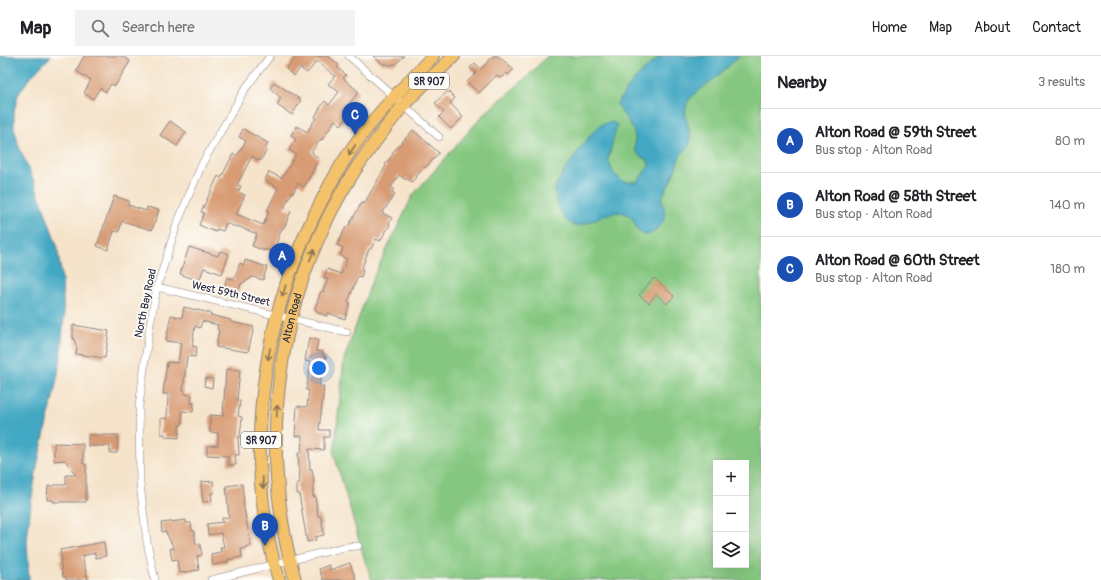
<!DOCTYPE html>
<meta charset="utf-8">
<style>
:root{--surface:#fff;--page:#f2f2f2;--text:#202124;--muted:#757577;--line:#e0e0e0;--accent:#1a73e8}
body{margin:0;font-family:Pangolin,sans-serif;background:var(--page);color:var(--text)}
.controls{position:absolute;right:12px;bottom:12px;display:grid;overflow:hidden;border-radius:0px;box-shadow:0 4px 16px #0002}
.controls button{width:36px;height:36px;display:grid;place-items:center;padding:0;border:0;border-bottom:1px solid var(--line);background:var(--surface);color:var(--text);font:20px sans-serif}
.you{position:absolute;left:319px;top:312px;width:14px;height:14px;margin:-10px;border:3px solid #fff;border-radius:50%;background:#1a73e8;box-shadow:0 0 0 6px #1a73e833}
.badge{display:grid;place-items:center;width:26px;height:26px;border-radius:50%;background:var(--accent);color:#fff;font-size:13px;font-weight:700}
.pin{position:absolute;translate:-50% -33px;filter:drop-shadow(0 1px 2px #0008)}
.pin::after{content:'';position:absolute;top:21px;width:14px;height:12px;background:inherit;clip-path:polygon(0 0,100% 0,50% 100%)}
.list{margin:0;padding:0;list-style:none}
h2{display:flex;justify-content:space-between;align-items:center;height:52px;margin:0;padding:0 16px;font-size:17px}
h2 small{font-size:13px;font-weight:400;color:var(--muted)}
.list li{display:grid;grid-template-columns:26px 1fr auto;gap:12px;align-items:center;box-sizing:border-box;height:64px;padding:0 16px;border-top:1px solid var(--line)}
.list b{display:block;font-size:15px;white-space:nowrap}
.list p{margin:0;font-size:13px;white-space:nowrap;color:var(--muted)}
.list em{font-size:13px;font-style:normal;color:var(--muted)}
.icon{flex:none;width:22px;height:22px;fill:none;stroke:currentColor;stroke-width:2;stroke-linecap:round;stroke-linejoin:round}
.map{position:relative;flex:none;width:761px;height:524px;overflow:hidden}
header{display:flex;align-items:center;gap:24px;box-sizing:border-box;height:56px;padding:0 20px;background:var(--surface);border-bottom:1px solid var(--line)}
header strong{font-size:19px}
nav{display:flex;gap:22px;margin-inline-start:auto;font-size:14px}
.search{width:280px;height:36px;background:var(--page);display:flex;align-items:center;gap:10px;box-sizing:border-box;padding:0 14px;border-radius:0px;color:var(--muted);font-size:15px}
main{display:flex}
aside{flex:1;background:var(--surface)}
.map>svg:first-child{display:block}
.green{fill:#85c780;stroke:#54745e;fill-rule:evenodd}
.water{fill:#43a8c3;stroke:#32657f}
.building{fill:#d89c74}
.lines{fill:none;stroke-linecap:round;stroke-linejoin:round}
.street-casing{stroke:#8c8282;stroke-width:8}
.primary-casing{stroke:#8c8282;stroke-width:14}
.street{stroke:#fff;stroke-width:7}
.primary{stroke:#f3c26a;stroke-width:12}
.oneway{stroke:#8a7252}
.labels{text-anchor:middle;stroke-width:3.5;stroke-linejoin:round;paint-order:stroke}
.shield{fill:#fdfcf7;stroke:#646373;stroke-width:1}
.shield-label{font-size:10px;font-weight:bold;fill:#22223b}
.street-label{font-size:11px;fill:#22223b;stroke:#fdfcf7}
</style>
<header>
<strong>Map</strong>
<div class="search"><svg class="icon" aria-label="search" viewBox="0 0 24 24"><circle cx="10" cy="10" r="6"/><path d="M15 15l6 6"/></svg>Search here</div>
<nav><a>Home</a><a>Map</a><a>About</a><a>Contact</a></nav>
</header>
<main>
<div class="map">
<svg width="761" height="524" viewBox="0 0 761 524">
<rect width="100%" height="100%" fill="#fdfcf7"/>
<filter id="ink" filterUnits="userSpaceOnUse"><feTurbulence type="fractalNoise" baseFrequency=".025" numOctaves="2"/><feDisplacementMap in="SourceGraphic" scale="8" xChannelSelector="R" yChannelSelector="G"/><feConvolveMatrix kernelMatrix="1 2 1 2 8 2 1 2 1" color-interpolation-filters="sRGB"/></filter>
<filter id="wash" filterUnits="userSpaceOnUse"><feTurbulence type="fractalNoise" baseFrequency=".012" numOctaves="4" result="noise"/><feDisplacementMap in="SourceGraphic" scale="16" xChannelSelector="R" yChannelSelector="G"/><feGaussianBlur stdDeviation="0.9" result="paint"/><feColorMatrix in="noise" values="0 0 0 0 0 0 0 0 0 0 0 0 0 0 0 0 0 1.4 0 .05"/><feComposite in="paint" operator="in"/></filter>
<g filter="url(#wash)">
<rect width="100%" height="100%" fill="#f5e3ca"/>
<path class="green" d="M547,0H761V524H372L366,508L334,398L344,303L372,224L413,139L484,58L526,22ZM716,407H746V509H716Z"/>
<path class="water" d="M0,0H51L28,24L18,39L14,55V71L19,91L33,123L57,189L62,224L64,261L60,306L55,333L37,410L31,447L27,485L29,524H0Z
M661,0H739C728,11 717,21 705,30C700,34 692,39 689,44C680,58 691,70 690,85C689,93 684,94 680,100C677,105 677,112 674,117C671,125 667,132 663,139C660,148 667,154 664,163C660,171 653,179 644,179C642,177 639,175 637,173C635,169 634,164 631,161C615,147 592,169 575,170C572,168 569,167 567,165C561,159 554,141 555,133C556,124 592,74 601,69C604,67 610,67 613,66L617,69L608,104L613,116L623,126H637L649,110L648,104C628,96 638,91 634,76C631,68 622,57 617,49C627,29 643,14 661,0Z"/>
<g id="blocks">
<path class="building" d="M84,0H122L130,5L115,30L111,28L106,36L100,32L93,43L84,37L91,24L76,15Z
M297,0H328L339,9L337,11L346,19L343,22L359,36L347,50L351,53L346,61H347L341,69L335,64L322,84L321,83L312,95L313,98L319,103L313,113H314L304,131L298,127L293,137L292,136L284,152L291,155L284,172H282L273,196L265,193V195L252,190L257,178L237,170L236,171L226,167L223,175L217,173L216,176L199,169L204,157L201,156L218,120L221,122L233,98L237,100L246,85L239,81L243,73L268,87L265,93L267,94L260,105L252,100L237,129L241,130L238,136L245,139L236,158L263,169L269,156L267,155L278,132L265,124L269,116L282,122L296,98L289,94L296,83L291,79L297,70L307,76L316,62L315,61L320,52L325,45L329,49L339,36L328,28L335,20L317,5L307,17L300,12L294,20L286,13Z
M373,0H404L396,8L389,9L386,7L384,9Z
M493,0H498L514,13L508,19L506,17L501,22L497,19L479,37L467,26L476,17L470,12L475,7L481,13Z
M274,26L301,44L292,59L277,49L281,42L270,32Z
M448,35L455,42L450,47L463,61L451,73L439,61L444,56L435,47Z
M170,65L186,76L177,90L160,79Z
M413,74L439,97L425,112L424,111L412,126L407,122L406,124L399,119L391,131L394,133L392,136L395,138L382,157L392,162L389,168L390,169L380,185L376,183L371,193H369L361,214L363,215L361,221L358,220L348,246L350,247L345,263L328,257L327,260L318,257L315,252L321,235L323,236L328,223L324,222L327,213L341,218L347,203L340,200L343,192L337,189L346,171H348L362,146L364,148L386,110L385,109L393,98L392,97Z
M114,140L129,145L128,149L146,155L147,151L159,154L152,174L122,165L119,176L114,175L108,194L97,190Z
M189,191L218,200L220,195L229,198L222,218L204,212L199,225L180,218Z
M245,204L267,211L263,224L253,221L241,228L238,236L224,231L227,221L234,223L240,207L244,209Z
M654,222L674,240L667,248L656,238L649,247L639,239Z
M184,251L210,257V259L231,264V266L254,271L248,296L216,291L219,274L217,273L218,269L202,265L200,272L195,270L192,290L197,291L195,301L187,300L183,334H184V338L192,339L191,347H194L193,356L182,355V369H179V382L165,381V378H161V362L167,363L168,338H163L167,306L178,307L181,287L166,285L171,259L182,262Z
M73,269L109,275L105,302L76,298L77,292L73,281Z
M309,282L318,284L316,295L323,296V300L326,301L319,330H324L319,374H329V381H324V394L309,393L310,413H312L314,425L313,431V441L315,440L318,460H321L324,479L315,481L316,484L307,486L299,437L297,438V427H300L298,397H301L302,380H295L297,350L307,351L309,334H306L311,306L305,305Z
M226,313L240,314L237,344L240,345L238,360L242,361L240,381H238L239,399H235L236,409H228V400L207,399V390L218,389V377L210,376V359L223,360Z
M205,322L213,323L212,332L204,330Z
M88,379H118L117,397H110V390H88Z
M54,387L83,388V408H86V446H53V444H47L48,430H53L54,429H66V419H76L65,404L54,405Z
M213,425L214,437H211L212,445L203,446L201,426Z
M242,428L244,447H243L251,490L245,491V493H241L242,501L227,504L228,506L213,509L211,498L221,496L220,491H224L221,477L208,479L207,468L223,466L222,462L229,461L226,430Z
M186,464V467H191L192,475L194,474L196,488H200L202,499L197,500L199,514L179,517L177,503L172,504L170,493L174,492L165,475L162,476L161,467Z
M104,486L106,500L96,502L95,497L82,500L88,524H66V521H63L60,504H62L60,494Z
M350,507L356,524H323L319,513L329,509L330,514Z"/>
</g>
</g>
<g filter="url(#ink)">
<use href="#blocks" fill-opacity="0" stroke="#8c8282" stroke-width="1"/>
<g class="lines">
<g class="street-casing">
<path id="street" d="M349,0L439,81
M157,231L347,276
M155,524L147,486L140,428L139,350L150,268L157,231L177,168L202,108L245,33L270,0
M211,524L345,491L358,490"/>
</g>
<g class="primary-casing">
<g id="primary">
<path d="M279,524C241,400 262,259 321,146C333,122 347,98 364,76C385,49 409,25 433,0"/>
<path id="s1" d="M295,524C256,385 277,236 355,114C370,92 386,71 402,51C417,33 437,17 454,0"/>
</g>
</g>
<use href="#street" class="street"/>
<use href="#primary" class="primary"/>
</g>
<defs><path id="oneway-shaft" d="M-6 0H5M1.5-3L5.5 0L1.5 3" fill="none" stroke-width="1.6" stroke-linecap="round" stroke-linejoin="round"/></defs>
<g class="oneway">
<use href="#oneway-shaft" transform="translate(352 94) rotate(124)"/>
<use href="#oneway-shaft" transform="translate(312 199) rotate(-68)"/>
<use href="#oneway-shaft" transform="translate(284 235) rotate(107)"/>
<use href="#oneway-shaft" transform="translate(269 298) rotate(100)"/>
<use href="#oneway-shaft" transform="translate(277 355) rotate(-87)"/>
<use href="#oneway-shaft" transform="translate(263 427) rotate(86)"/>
</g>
</g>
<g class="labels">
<g class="shield">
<rect x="409" y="17" width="40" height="16" rx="3"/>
<rect x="241" y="376" width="40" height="16" rx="3"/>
</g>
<g class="shield-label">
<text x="429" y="29">SR 907</text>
<text x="261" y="388">SR 907</text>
</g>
<g class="street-label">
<text transform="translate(231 237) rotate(13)" y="4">West 59th Street</text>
<text transform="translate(145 247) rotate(-78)" y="4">North Bay Road</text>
<text dy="4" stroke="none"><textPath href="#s1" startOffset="265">Alton Road</textPath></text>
</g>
</g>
</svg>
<div class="controls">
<button>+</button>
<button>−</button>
<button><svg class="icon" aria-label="layers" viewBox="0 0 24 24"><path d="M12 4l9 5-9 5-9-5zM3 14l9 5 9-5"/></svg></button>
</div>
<div class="you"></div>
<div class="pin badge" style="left:282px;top:220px;background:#1a4fb4">A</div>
<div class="pin badge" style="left:265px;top:490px;background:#1a4fb4">B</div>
<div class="pin badge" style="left:355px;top:79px;background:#1a4fb4">C</div>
</div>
<aside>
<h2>Nearby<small>3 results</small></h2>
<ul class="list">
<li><span class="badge" style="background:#1a4fb4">A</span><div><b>Alton Road @ 59th Street</b><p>Bus stop · Alton Road</p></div><em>80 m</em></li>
<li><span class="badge" style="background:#1a4fb4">B</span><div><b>Alton Road @ 58th Street</b><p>Bus stop · Alton Road</p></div><em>140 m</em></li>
<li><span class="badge" style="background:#1a4fb4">C</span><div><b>Alton Road @ 60th Street</b><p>Bus stop · Alton Road</p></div><em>180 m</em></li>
</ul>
</aside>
</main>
